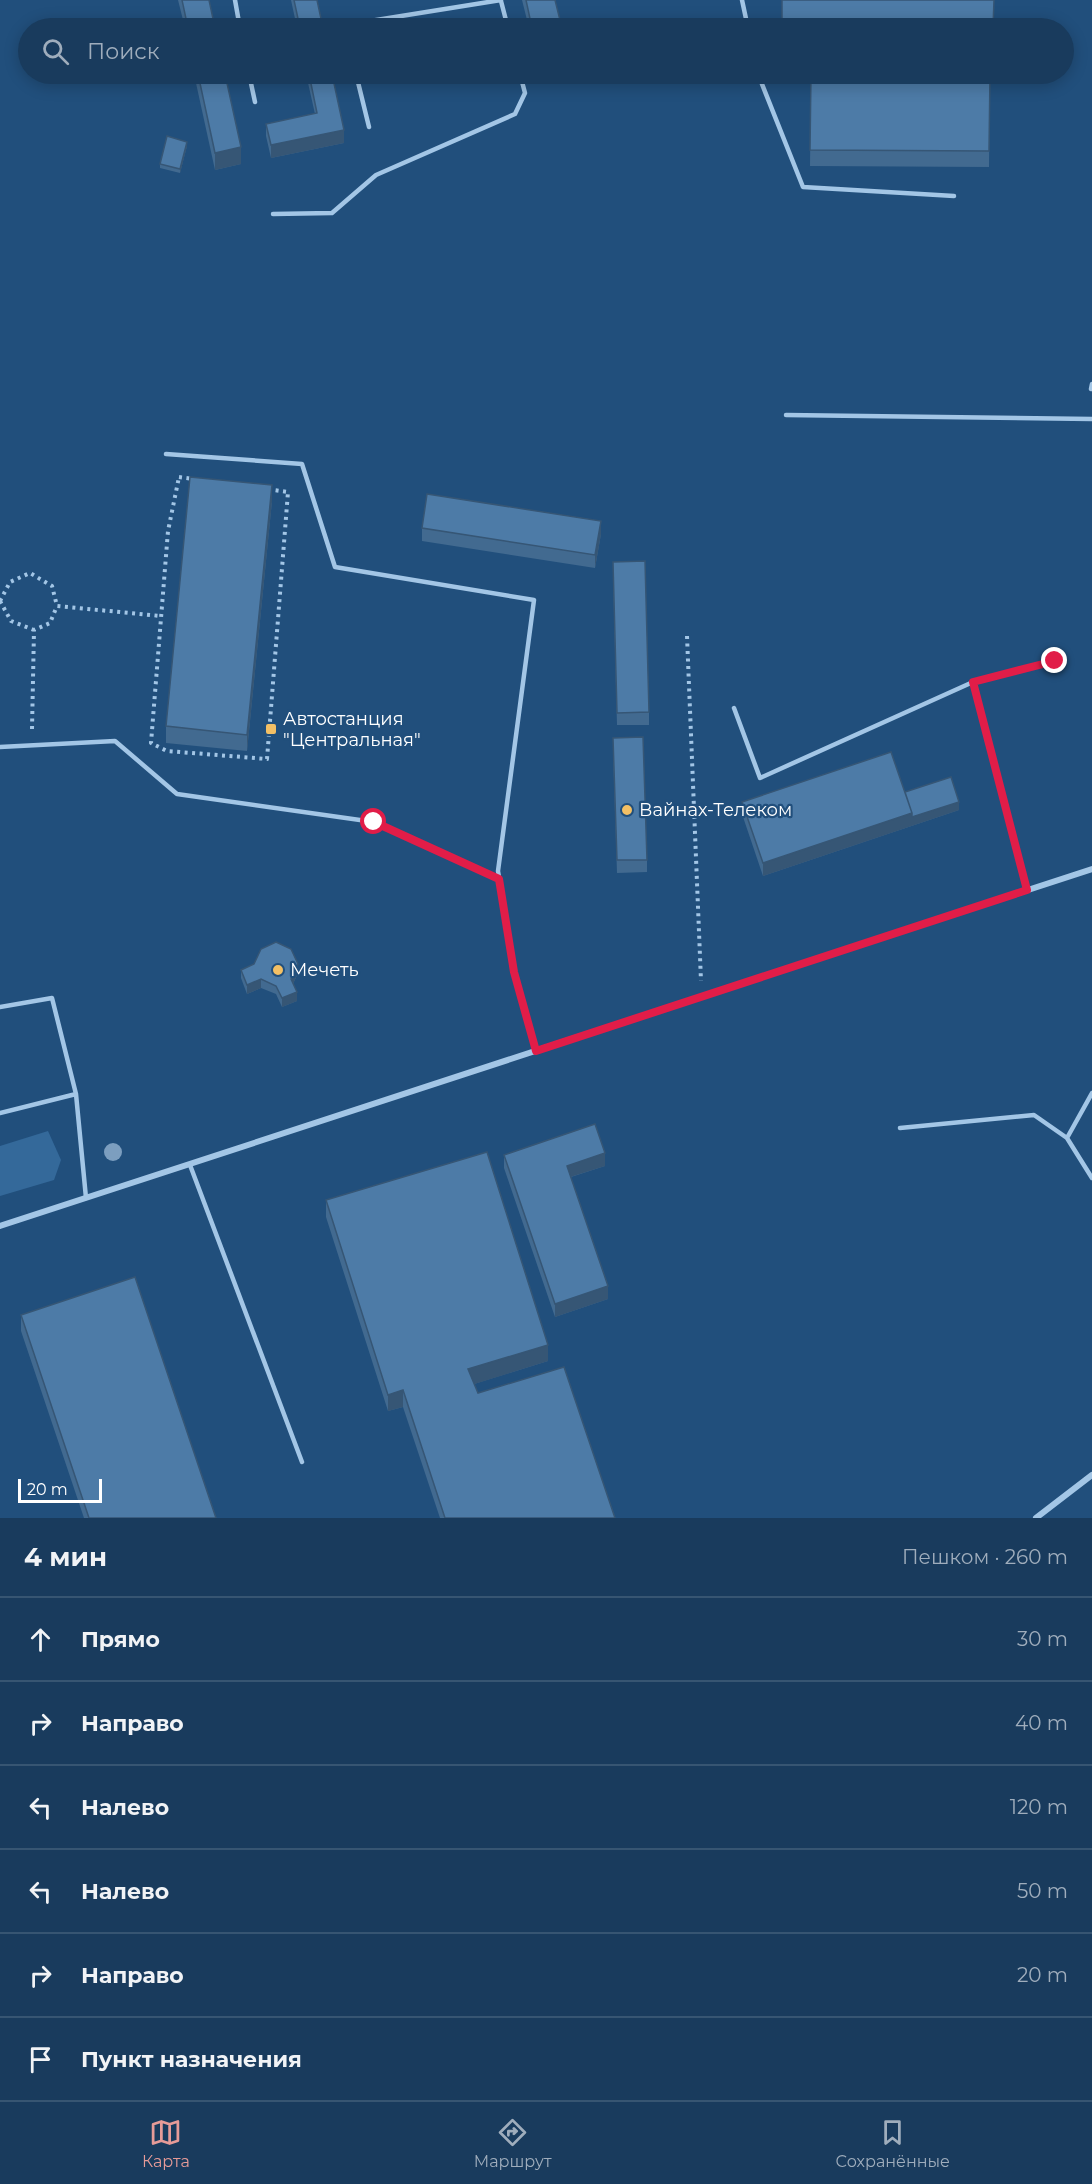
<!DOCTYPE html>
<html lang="ru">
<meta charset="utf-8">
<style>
:root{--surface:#193b5d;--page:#264666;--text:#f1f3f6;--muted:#9fadbc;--line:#375572;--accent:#e69b98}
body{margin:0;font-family:Montserrat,sans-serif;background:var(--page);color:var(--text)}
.scale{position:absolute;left:18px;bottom:15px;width:84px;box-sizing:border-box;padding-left:6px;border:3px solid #fff;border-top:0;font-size:16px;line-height:21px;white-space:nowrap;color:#fff;-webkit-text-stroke:4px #214f7c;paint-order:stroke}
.stop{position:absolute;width:18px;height:18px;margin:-14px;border:4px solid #e11d48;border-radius:50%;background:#fff}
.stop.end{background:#e11d48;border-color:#fff;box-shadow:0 2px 6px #0008}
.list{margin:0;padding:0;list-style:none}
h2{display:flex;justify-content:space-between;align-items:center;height:78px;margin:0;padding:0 24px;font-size:26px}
h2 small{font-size:20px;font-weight:400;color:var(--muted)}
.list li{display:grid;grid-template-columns:39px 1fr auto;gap:18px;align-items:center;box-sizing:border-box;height:84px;padding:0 24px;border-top:2px solid var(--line)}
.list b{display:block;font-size:22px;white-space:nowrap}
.list em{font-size:20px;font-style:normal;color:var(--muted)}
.icon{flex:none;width:33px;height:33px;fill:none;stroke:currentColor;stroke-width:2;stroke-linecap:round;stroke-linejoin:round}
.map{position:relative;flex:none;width:1092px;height:1518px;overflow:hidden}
.search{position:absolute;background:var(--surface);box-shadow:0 3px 15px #0003;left:18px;right:18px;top:18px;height:66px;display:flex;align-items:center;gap:15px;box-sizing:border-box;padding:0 21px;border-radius:33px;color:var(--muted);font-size:22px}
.sheet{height:582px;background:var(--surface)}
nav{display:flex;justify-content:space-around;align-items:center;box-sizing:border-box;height:84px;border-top:2px solid var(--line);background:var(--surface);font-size:16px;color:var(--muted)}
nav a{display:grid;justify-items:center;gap:3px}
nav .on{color:var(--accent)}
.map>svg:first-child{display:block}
.green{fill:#34699a}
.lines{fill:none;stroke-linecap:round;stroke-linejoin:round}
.path{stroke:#a3c6e6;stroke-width:4;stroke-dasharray:3 4.5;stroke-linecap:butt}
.service{stroke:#a3c6e6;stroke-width:4.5}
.minor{stroke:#a3c6e6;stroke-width:6}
.tree{fill:#7c9ebf}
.wall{fill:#426a90}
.shaded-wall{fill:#365675}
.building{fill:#4d7ba7;stroke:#365675;stroke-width:1.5}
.route{stroke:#e11d48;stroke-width:8}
.poi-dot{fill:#f3c065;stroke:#214f7c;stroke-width:2}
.labels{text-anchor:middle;stroke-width:4.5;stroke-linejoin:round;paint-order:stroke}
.poi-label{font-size:18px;fill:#fff;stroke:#214f7c;text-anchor:start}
</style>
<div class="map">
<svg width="1092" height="1518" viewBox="0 0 1092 1518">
<rect width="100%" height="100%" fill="#214f7c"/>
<path class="green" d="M48,1131L61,1160L54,1180L0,1196V1146Z"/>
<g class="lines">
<path class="path" d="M179,477L288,492L267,759L167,751L151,743L168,531Z
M0,601L10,582L30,573L52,586L57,606L161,616
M0,601L11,621L34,630
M687,636L701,981
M32,729L34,630L50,623L57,606"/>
<path class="service" d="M235,0L240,28
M742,0L748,28
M501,1L508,28
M346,28L345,25L501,0
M249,74L255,102
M356,74L369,127
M758,74L803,187L954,196
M273,214L332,213L376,175L515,114L525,93L520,74
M1091,389L1092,384
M786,415L1092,419
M166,454L302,464L335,567L534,600L498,871L514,972L536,1051
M973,682L1027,890
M734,708L760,778L973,682L1055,661
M0,747L115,741L177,794L374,822L499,879
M0,1007L52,998L76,1094
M0,1113L76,1094L86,1198
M900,1128L1034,1115L1067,1138L1092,1178
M1067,1138L1092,1093
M190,1165L302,1462"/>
<path class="minor" d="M0,1226L1092,869
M1036,1518L1092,1475"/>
</g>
<circle class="tree" cx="113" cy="1152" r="9"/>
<path class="wall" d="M178,0H209L215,28H185Z
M291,0H317L323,28H297Z
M522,0H555L562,28H529Z
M194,74H225L241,164L215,170Z
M306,74H332L344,143L271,158L266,136V124L315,114Z
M811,74H990L989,167L810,166Z
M187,146L180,173L160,168V164Z
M272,501L247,751L166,743V726Z
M422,528L601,534L595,568L422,541Z
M613,575L649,712V725H617Z
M613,751L647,860V872L617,873Z
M905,792L959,810L763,876L742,814V802Z
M241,970L298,973L293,984L297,1001L282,1007L276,994L261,988L247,994L241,978Z
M504,1155L605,1166L571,1177L608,1299L555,1317L504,1168Z
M326,1200L548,1361L474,1384L478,1393L615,1518H440L403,1407L388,1411L326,1217Z
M21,1315L216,1518H84L21,1331Z"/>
<path class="shaded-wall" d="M344,130V143L271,158V145Z
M187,142V146L180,173V169Z
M241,147V164L215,170V153Z
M272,485V501L247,751V735Z
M601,521V534L595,568V555Z
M959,802V810L763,876V863L912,813Z
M298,964V973L291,988V979Z
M261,979V988L247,994V985Z
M297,992V1001L282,1007V998Z
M605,1153V1166L567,1178V1166Z
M608,1286V1299L555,1317V1304Z
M548,1345V1361L468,1386V1369Z
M403,1390V1407L388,1411V1395Z"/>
<path class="building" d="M182,0H209L215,28H188Z
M294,0H317L323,28H300Z
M526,0H555L562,28H532Z
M782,0H994L993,28H782Z
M198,74H225L241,147L215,153Z
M309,74H332L344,130L271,145L266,124L317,113Z
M811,74H990L989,151L810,150Z
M167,136L187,142L180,169L160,164Z
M190,477L272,485L247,735L166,726Z
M427,494L601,521L595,555L422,528Z
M645,561L649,712L617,713L613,562Z
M643,737L647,860H617L613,738Z
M891,752L912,813L763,863L742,802Z
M951,777L959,802L912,817V813L905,792Z
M276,942L291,949L298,964L291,979L297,992L282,998L276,986L261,979L247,985L241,970L254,964L261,949Z
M595,1124L605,1153L567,1166L608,1286L555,1304L504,1155Z
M487,1152L548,1345L468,1369L478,1393L564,1367L615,1518H445L403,1390L388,1395L326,1200Z
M135,1277L216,1518H89L21,1315Z"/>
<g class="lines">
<path class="route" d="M374,822L499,879L514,972L536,1051L1027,890L973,682L1055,661"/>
</g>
<g class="poi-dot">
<rect x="265" y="723" width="12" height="12" rx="3"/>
<circle cx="627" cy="810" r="6"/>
<circle cx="278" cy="970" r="6"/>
</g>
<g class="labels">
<g class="poi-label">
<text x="283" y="725">Автостанция<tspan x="283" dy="21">"Центральная"</tspan></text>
<text x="639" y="816">Вайнах-Телеком</text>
<text x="290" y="976">Мечеть</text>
</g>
</g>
</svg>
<div class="scale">20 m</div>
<div class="stop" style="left:374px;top:822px"></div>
<div class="stop end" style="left:1055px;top:661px"></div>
<div class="search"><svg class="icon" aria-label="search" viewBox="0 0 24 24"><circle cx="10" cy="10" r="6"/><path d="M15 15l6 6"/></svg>Поиск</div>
</div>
<section class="sheet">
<h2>4 мин<small>Пешком · 260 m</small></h2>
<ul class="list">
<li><svg class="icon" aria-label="ahead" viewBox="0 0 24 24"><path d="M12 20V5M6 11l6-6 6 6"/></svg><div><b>Прямо</b></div><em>30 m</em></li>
<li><svg class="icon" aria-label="right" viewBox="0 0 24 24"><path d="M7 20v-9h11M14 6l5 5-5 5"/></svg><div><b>Направо</b></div><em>40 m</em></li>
<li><svg class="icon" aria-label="left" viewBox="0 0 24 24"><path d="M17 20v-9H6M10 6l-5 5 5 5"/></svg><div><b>Налево</b></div><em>120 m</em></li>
<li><svg class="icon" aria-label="left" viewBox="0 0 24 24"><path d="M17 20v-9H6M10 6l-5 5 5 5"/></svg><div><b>Налево</b></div><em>50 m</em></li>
<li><svg class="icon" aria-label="right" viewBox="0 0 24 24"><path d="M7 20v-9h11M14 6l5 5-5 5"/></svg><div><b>Направо</b></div><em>20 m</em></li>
<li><svg class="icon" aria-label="arrive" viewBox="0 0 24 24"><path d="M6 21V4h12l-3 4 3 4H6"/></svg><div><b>Пункт назначения</b></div></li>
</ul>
</section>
<nav>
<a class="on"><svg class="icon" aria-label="map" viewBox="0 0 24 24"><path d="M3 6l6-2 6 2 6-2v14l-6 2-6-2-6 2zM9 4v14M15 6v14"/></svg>Карта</a>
<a><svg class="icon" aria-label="directions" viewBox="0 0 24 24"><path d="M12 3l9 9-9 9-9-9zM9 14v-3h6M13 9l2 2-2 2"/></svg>Маршрут</a>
<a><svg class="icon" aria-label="saved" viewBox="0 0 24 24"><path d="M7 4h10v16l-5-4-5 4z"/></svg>Сохранённые</a>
</nav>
